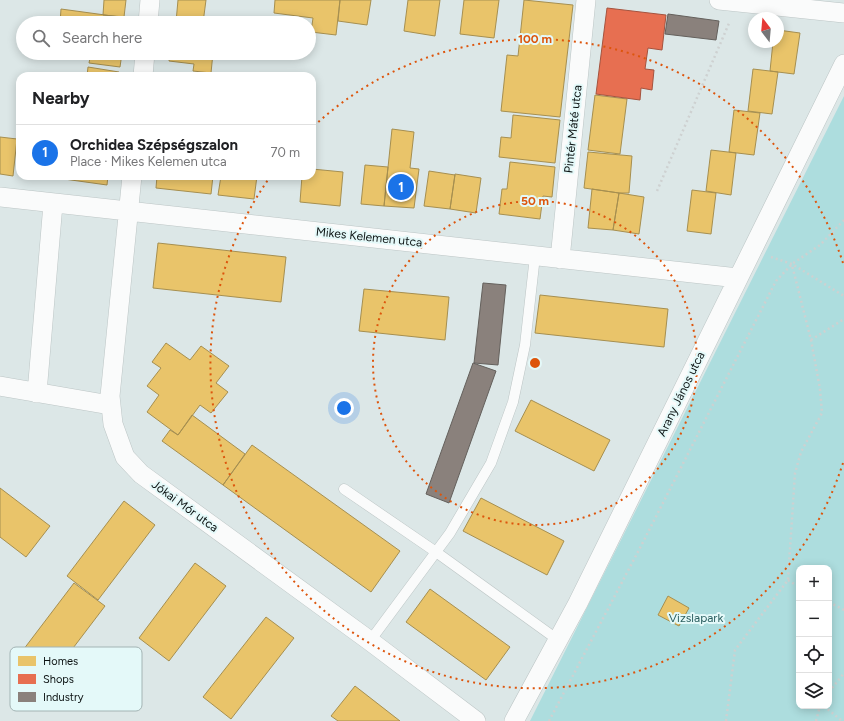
<!DOCTYPE html>
<meta charset="utf-8">
<style>
:root{--surface:#fff;--page:#f6f6f6;--text:#202124;--muted:#757577;--line:#e0e0e0;--accent:#1a73e8}
body{margin:0;font-family:Figtree,sans-serif;background:var(--page);color:var(--text)}
.controls{position:absolute;right:12px;bottom:12px;display:grid;overflow:hidden;border-radius:8px;box-shadow:0 2px 10px #0003}
.controls button{width:36px;height:36px;display:grid;place-items:center;padding:0;border:0;border-bottom:1px solid var(--line);background:var(--surface);color:var(--text);font:20px sans-serif}
.compass{position:absolute;left:748px;top:12px;width:36px;height:36px;border-radius:50%;background:var(--surface);box-shadow:0 2px 10px #0003;rotate:344deg}
.you{position:absolute;left:344px;top:408px;width:14px;height:14px;margin:-10px;border:3px solid #fff;border-radius:50%;background:#1a73e8;box-shadow:0 0 0 6px #1a73e833}
.badge{display:grid;place-items:center;width:26px;height:26px;border-radius:50%;background:var(--accent);color:#fff;font-size:13px;font-weight:700}
.pin{position:absolute;translate:-50% -50%;border:2px solid #fff;box-shadow:0 1px 4px #0006}
.list{margin:0;padding:0;list-style:none}
h2{display:flex;justify-content:space-between;align-items:center;height:52px;margin:0;padding:0 16px;font-size:17px}
h2 small{font-size:13px;font-weight:400;color:var(--muted)}
.list li{display:grid;grid-template-columns:26px 1fr auto;gap:12px;align-items:center;box-sizing:border-box;height:56px;padding:0 16px;border-top:1px solid var(--line)}
.list b{display:block;font-size:15px;white-space:nowrap}
.list p{margin:0;font-size:13px;white-space:nowrap;color:var(--muted)}
.list em{font-size:13px;font-style:normal;color:var(--muted)}
.icon{flex:none;width:22px;height:22px;fill:none;stroke:currentColor;stroke-width:2;stroke-linecap:round;stroke-linejoin:round}
.map{position:relative;flex:none;width:844px;height:721px;overflow:hidden}
.search{position:absolute;background:var(--surface);box-shadow:0 2px 10px #0003;left:16px;top:16px;width:300px;height:44px;display:flex;align-items:center;gap:10px;box-sizing:border-box;padding:0 14px;border-radius:22px;color:var(--muted);font-size:15px}
.panel{position:absolute;background:var(--surface);box-shadow:0 2px 10px #0003;left:16px;top:72px;width:300px;height:108px;border-radius:12px}
.map>svg:first-child{display:block}
.green{fill:#adddde;fill-rule:evenodd}
.homes{fill:#e9c46a;stroke:#a68f50}
.shops{fill:#e76f51;stroke:#a5533e}
.industry{fill:#8a817c;stroke:#64605c}
.lines{fill:none;stroke-linecap:round;stroke-linejoin:round}
.lane-casing{stroke:#bcc5c5;stroke-width:11}
.street-casing{stroke:#bcc5c5;stroke-width:20}
.path{stroke:#ced1d1;stroke-width:2.5;stroke-dasharray:2 3;stroke-linecap:butt}
.lane{stroke:#fafbfb;stroke-width:10}
.street{stroke:#fafbfb;stroke-width:19}
.ring{fill:none;stroke:#dd550c;stroke-width:2;stroke-dasharray:2 4}
.labels{text-anchor:middle;stroke-width:4;stroke-linejoin:round;paint-order:stroke}
.street-label{font-size:12px;fill:#0b1212;stroke:#e4f9f9}
.park-label{font-size:12px;fill:#2c6061;stroke:#e4f9f9}
.key{fill:#e4f9f9;stroke:#a3b4b4;stroke-width:1}
.key-label{font-size:11px;fill:#0b1212}
.centre{fill:#dd550c;stroke:#e4f9f9;stroke-width:2}
.ring-label{font-size:12px;text-anchor:middle;font-weight:bold;fill:#dd550c;stroke:#e4f9f9;stroke-width:4;stroke-linejoin:round;paint-order:stroke}
</style>
<div class="map">
<svg width="844" height="721" viewBox="0 0 844 721">
<rect width="100%" height="100%" fill="#dce7e7"/>
<path class="green" d="M844,96V721H530ZM799,568H829V706H799Z"/>
<path class="homes" d="M104,0H126L124,17L103,15Z
M178,0H206L203,23L176,22Z
M275,0H340L336,35L311,32L313,18L274,13Z
M340,0H371L367,25L338,21Z
M408,0H440L435,36L404,31Z
M464,0H499L494,38L460,34Z
M524,0L573,5L560,117L501,111L507,55L518,56Z
M61,9L127,18L126,23H60Z
M778,30L800,33L794,74L770,71L773,42H778Z
M91,53H122L120,67L89,63Z
M170,53H213L211,73L193,71L194,64L169,61Z
M88,67L119,72L118,76H87Z
M753,69L778,72L772,114L748,111Z
M595,95L627,99L620,154L588,150Z
M734,110L760,113L754,155L729,152Z
M513,115L560,120L555,163L499,157L501,137L511,138Z
M312,125H314L312,144Z
M392,129L414,132L410,168L419,169L414,208L384,206Z
M0,137L17,139L13,176L0,174Z
M20,137V152L18,151Z
M711,150L736,153L731,195L706,191Z
M588,152L632,156L629,193H619L584,188Z
M510,162L555,167L552,197L543,196L540,219L499,214L502,189H507Z
M365,165L388,167L384,206L361,204Z
M312,169L343,172L340,206L300,202L302,176H312Z
M429,171L455,175L450,209L424,206Z
M455,174L481,178L476,213L450,209Z
M64,176H108L107,185L64,179Z
M157,176H213L211,194L156,188Z
M221,176H257L254,199L218,195Z
M592,189L619,193L613,230L588,228Z
M692,190L716,193L711,234L687,231Z
M619,193L644,197L639,234L613,230Z
M158,243L286,257L281,302L153,288Z
M364,289L449,297L445,340L359,331Z
M540,295L668,309L664,347L535,333Z
M166,343L190,360L201,346L229,366L216,383L228,392L211,413L200,405L178,435L147,412L159,395L147,386L161,368L152,362Z
M531,400L610,440L594,471L515,431Z
M192,415L245,454L223,485L162,441L170,430L178,435Z
M252,445L400,551L371,592L223,485Z
M0,488L50,526L26,557L0,537Z
M481,498L564,541L547,575L463,531Z
M124,501L155,525L98,600L67,576Z
M195,563L226,586L169,661L139,638Z
M74,583L105,606L48,681L17,658Z
M430,589L510,647L486,680L406,622Z
M668,596L689,608L679,626L658,615Z
M266,617L294,638L231,719L203,697Z
M355,686L400,721H338L331,716Z"/>
<path class="shops" d="M607,8L666,15L662,50L648,48L645,69L654,70L652,90L641,88L640,100L596,94Z"/>
<path class="industry" d="M668,14L719,21L716,40L665,34Z
M483,283L506,285L498,365L474,363Z
M473,363L496,371L449,503L426,494Z"/>
<g class="lines">
<g class="lane-casing">
<path id="lane" d="M344,489L436,552L558,640
M370,641L450,533L491,463L513,402L525,345L535,256"/>
</g>
<g class="street-casing">
<path id="street" d="M719,0L844,13
M148,23L150,0
M143,76L145,53
M132,176L110,396L113,424L125,457L141,474L370,641L476,721
M0,197L738,278
M560,259L586,0
M0,386L110,405
M37,393L53,204
M514,721L578,603L844,64"/>
</g>
<path class="path" d="M657,191L730,21
M771,257L792,264L844,296
M811,340L844,319
M788,580L799,587
M829,602L844,610
M829,692L844,673
M824,706L842,721
M549,721L641,546L776,281L792,264L820,245L844,220
M726,721L735,650L788,580L795,473L801,452L822,413L820,389L811,340L792,265
M816,721L820,706"/>
<use href="#lane" class="lane"/>
<use href="#street" class="street"/>
</g>
<g class="ring">
<circle cx="535" cy="363" r="162"/>
<path d="M843 463A324 324 0 1 1 270 177M314 126A324 324 0 0 1 843 263"/>
</g>
<g class="labels">
<g class="street-label">
<text transform="translate(573 129) rotate(-84)" y="4">Pintér Máté utca</text>
<text transform="translate(369 237) rotate(6)" y="4">Mikes Kelemen utca</text>
<text transform="translate(681 394) rotate(-64)" y="4">Arany János utca</text>
<text transform="translate(185 506) rotate(36)" y="4">Jókai Mór utca</text>
</g>
<g class="park-label">
<text x="696" y="622">Vizslapark</text>
</g>
</g>
<rect x="10" y="647" width="132" height="64" rx="6" class="key"/>
<rect x="18" y="656" width="18" height="10" fill="#e9c46a"/>
<rect x="18" y="674" width="18" height="10" fill="#e76f51"/>
<rect x="18" y="692" width="18" height="10" fill="#8a817c"/>
<g class="key-label">
<text x="43" y="665">Homes</text>
<text x="43" y="683">Shops</text>
<text x="43" y="701">Industry</text>
</g>
<circle cx="535" cy="363" r="6" class="centre"/>
<g class="ring-label">
<text x="535" y="43">100 m</text>
<text x="535" y="205">50 m</text>
</g>
</svg>
<div class="controls">
<button>+</button>
<button>−</button>
<button><svg class="icon" aria-label="locate" viewBox="0 0 24 24"><circle cx="12" cy="12" r="6"/><path d="M12 2v4M12 18v4M2 12h4M18 12h4"/></svg></button>
<button><svg class="icon" aria-label="layers" viewBox="0 0 24 24"><path d="M12 4l9 5-9 5-9-5zM3 14l9 5 9-5"/></svg></button>
</div>
<svg class="compass" viewBox="-18 -18 36 36"><path d="M0-13l5 13h-10z" fill="#e53935"/><path d="M0 13l5-13h-10z" fill="#757577"/></svg>
<div class="you"></div>
<div class="pin badge" style="left:401px;top:187px">1</div>
<div class="search"><svg class="icon" aria-label="search" viewBox="0 0 24 24"><circle cx="10" cy="10" r="6"/><path d="M15 15l6 6"/></svg>Search here</div>
<section class="panel">
<h2>Nearby<small></small></h2>
<ul class="list">
<li><span class="badge">1</span><div><b>Orchidea Szépségszalon</b><p>Place · Mikes Kelemen utca</p></div><em>70 m</em></li>
</ul>
</section>
</div>
